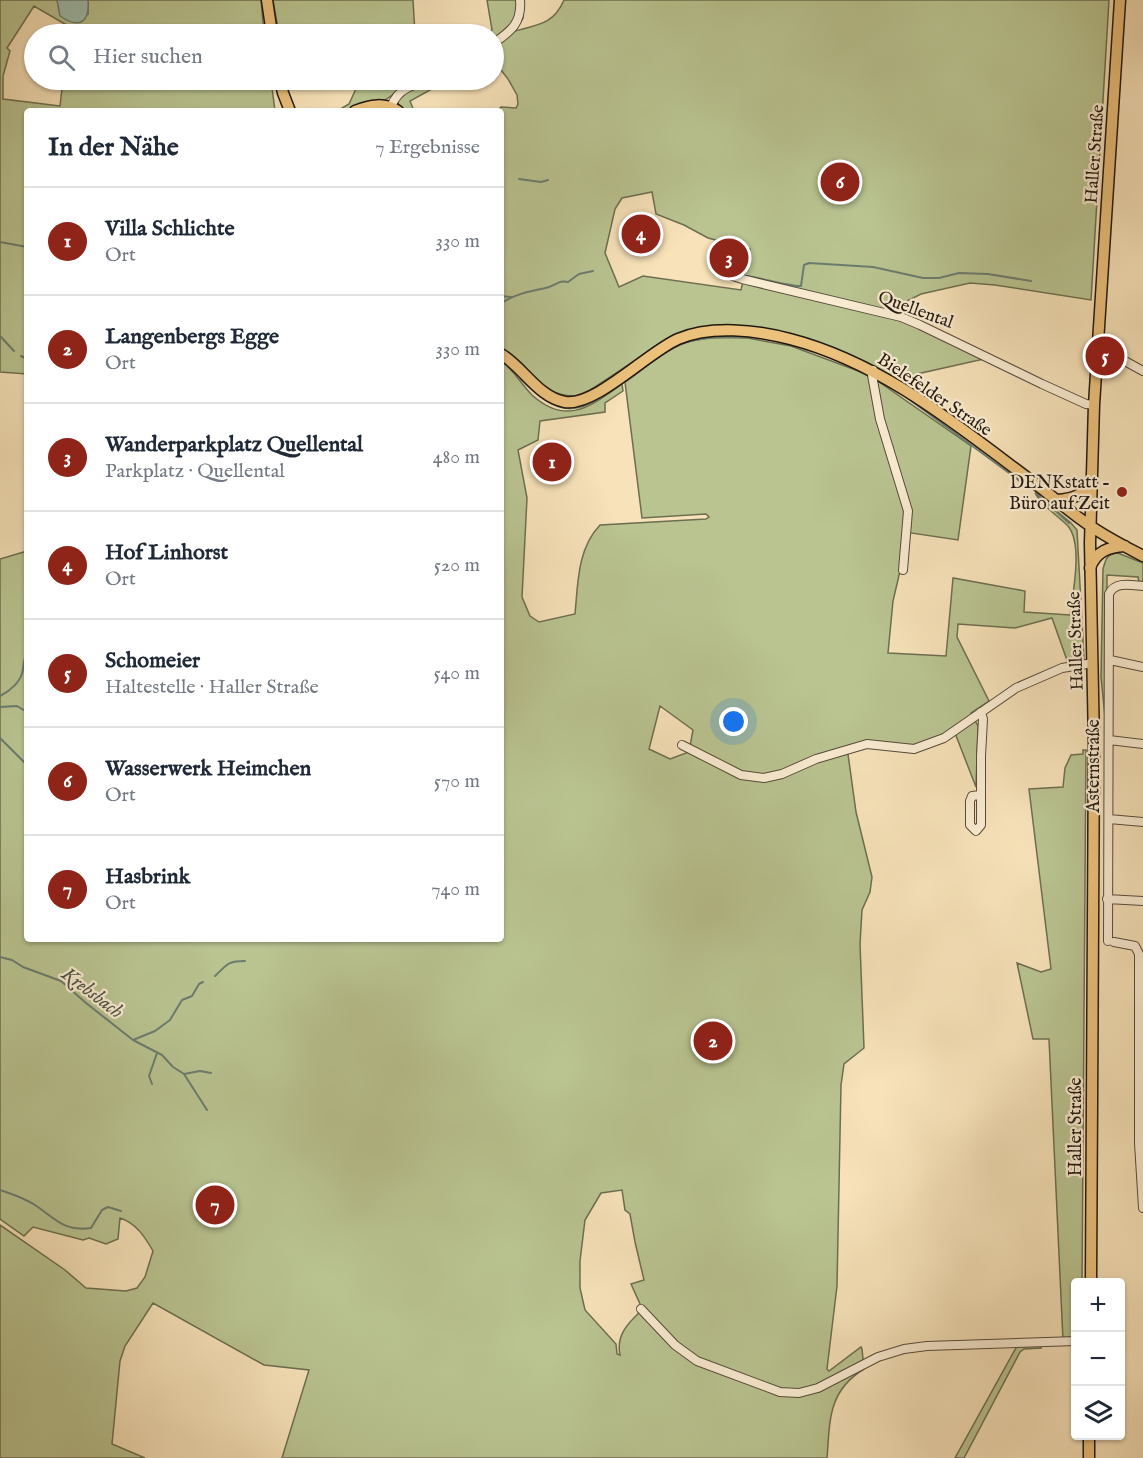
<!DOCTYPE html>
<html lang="de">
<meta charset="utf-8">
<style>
:root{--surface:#fff;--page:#f6f6f7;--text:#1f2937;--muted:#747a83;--line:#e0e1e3;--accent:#8f2418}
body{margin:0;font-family:"IM FELL English",serif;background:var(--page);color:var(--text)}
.controls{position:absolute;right:18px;bottom:18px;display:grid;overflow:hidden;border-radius:6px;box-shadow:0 2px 4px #0004}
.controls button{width:54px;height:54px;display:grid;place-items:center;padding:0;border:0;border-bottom:2px solid var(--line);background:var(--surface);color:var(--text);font:30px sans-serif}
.you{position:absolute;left:734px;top:722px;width:21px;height:21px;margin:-15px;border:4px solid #fff;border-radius:50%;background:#1a73e8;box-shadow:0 0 0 9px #1a73e833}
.badge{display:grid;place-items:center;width:39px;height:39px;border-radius:50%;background:var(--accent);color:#fff;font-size:20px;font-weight:700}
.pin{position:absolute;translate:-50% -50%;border:3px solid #fff;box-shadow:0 2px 6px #0006}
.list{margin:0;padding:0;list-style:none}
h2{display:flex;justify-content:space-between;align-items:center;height:78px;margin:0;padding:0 24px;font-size:26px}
h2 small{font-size:20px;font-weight:400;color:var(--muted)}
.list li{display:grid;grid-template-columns:39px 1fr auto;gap:18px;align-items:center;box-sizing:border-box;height:108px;padding:0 24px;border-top:2px solid var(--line)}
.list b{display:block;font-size:22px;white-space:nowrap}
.list p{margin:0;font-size:20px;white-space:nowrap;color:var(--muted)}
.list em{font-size:20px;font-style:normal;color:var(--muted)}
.icon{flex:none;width:33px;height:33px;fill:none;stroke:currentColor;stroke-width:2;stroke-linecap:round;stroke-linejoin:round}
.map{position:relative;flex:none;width:1143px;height:1458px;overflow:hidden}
.search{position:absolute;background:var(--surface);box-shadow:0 2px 4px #0004;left:24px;top:24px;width:480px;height:66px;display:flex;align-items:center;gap:15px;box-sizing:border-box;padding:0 21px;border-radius:33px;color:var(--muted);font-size:22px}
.panel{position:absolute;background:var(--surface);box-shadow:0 2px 4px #0004;left:24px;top:108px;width:480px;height:834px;border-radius:6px}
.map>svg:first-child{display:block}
.green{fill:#b9c491;stroke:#6d6e50;stroke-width:1.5;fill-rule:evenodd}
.water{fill:#9dbeae;stroke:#6b7c6f;stroke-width:1.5}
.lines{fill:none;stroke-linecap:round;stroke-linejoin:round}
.stream{stroke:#6b7c6f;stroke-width:2}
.minor-casing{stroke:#564b3a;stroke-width:10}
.major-casing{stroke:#211910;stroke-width:13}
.minor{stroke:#faecd2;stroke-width:8}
.major{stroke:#ecc17c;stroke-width:10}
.poi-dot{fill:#8f2418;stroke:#faecd2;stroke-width:2}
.labels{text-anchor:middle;stroke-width:4.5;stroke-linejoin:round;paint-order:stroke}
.street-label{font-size:18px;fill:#211910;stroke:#faecd2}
.poi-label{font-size:18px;fill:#211910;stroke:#faecd2;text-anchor:end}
.water-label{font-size:20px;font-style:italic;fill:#4c5347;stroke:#faecd2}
</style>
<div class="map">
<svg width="1143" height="1458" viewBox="0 0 1143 1458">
<rect width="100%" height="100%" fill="#f7e2b9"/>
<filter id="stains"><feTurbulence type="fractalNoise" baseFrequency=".00333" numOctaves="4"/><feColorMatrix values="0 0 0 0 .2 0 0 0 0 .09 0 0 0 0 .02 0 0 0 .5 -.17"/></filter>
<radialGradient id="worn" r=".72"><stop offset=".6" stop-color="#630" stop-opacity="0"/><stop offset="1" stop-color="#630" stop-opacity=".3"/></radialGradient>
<path class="green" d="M0,0H57L58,4L88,14V0H261L264,34H69L70,27L34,6L7,48L10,51L3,76V99L60,106L63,80H271L275,111H27V374L0,372Z
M273,0H413L415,34H279Z
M487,0H522L523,18L515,31C538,25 554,24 564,0H1109L1091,300L995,285L970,283L921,294L907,301L899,314L984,359L917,374L910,388L868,363L827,347L749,327L663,342L583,395C540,402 533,366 501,349V111H497L501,107L516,108L518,104L517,95L508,79L494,61V34H486L492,30ZM652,192L656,214L684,225L708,238L750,249L741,290L643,276L619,287L605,253L615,209L622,198Z
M360,80H414L385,100L371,102L346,111H337L349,104Z
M422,80H448L410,101L414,111C408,111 400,109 398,103L399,98Z
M747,338L791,346L869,375L971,446L958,540L905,532L900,571L893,601L888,653L946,656L953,578L1025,591L1024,612L1070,615C1073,593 1083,544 1068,526C1058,516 1041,505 1035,493L1071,523L1077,530L1084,659L1068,663L1052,618L1015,628L958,624L957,637L989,701L971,713L978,726L976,787L953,728L943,735L920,745L902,746L873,741L847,747L856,812L872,877L870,892L862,910L860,944L864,1048L844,1064L841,1085L837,1286L827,1369L829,1371L861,1347L862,1349L864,1369C828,1391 830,1420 827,1458H282L309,1370L264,1365L153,1303L125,1346L120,1361L112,1444L145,1458H0V1225L65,1270L86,1288L126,1291L137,1288L145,1277L153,1251C145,1237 136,1223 120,1218L118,1239L106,1244L89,1238L83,1240L33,1227L24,1236L0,1219V559L27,551V939H501V361C514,370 521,384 532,395C567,427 592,405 622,384L623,391L605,403V412L540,421L538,440L518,450L527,498L522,597L530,616L539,622L575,614C578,584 577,549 600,525L706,519L709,517L706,514L642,518L625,382C644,369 663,351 685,343C704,336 727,338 747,338ZM660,706L693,730L689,752L670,759L649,749ZM622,1190L625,1210L630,1214L635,1242L644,1280L631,1284L641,1306L676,1344L697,1359L764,1385L780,1390L806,1393L800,1395H780L695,1363L672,1346L640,1312C627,1324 616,1336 620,1355L617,1354L616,1344L585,1310L580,1288V1261L585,1220L601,1193Z
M1118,553L1143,563V583L1139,582L1138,577L1107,575L1106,727L1101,677L1103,569C1106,558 1107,554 1118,553Z
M1083,750H1086L1082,1282H1076L1075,1339L1063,1340L1049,1039H1033L1017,963L1041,972L1051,969L1029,789L1063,787L1065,768L1071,755L1083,754Z
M1039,1345L1041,1348L1024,1349L1020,1352L964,1458H955L1017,1346Z"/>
<path class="water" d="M57,0H88C90,23 79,29 60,16Z"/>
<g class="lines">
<path class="stream" d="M519,179L541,182L548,180
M0,242L27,247
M748,276C759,278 793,287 801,286L804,265L809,263L873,267L923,278H939L959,273L988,274L1031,281
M501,296L511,297
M501,303C520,292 530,292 549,287C557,284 560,280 568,282L579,274L593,271
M0,336L14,351
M685,342L712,337H748
M21,356L27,359
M521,379C552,410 572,420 609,392
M906,397L1028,487
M1036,493L1069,523
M27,586V600
M0,696C10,691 22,681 23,669C24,663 23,660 27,654
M0,707L17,706L27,712
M0,738L27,765
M0,957L12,960L23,967L61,981L86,1003L133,1040L162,1055L173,1067L184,1074L207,1110
M215,976C227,965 227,961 245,961
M133,1040L155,1031L170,1020L182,1000L192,996L199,984L203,982
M184,1074L200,1071L211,1073
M152,1084L149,1076L157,1053
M0,1190C12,1194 24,1198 35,1205C56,1219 64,1232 91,1228L102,1210L108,1207L121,1211"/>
<g class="minor-casing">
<path id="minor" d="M494,43C511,31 522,23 520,0
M391,107C398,87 415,84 434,80
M717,271L742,279L901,317L920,325L1042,384L1086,404L1094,405
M1114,355L1143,371
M873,370L872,375L880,419L908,511L903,570
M1110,660L1143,667
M1109,740L1143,744
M682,745L741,775L764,778L782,774L816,759L867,744L914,749L944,738L1016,688L1062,668L1093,663
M980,795L972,796L970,801V825L976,831L981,825V756L983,719L981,712
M1109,819L1143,822
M1107,899L1143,901
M1108,941L1109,594C1115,581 1131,585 1143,586
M1114,942L1135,946L1139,954V1143L1143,1208
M641,1309L675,1345L697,1361L780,1392L799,1393L818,1388L878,1357L904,1349L927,1346L1076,1341"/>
</g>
<g class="major-casing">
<path id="major" d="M267,0L272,34
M280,80L283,93L290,111
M355,111C370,105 384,102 398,111
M501,354C523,367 538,397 565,402C595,407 648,352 678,339C711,325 756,330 790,339C887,364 965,432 1045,491C1060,503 1075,516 1092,527C1108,538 1126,547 1143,556
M1057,500C1072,499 1083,496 1091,482
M1090,568C1096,551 1109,547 1125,546
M1091,1282L1094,744L1090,543L1094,405L1120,0
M1089,1458V1436"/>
</g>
<use href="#minor" class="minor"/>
<use href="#major" class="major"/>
</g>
<circle class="poi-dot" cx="1122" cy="492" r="6"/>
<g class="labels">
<g class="street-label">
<text transform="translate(1094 154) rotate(-86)" y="6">Haller Straße</text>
<text transform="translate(916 309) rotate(20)" y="6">Quellental</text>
<text transform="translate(935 394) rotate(34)" y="6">Bielefelder Straße</text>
<text transform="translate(1075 641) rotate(-92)" y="6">Haller Straße</text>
<text transform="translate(1093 766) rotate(-90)" y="6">Asternstraße</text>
<text transform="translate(1075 1127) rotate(-90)" y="6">Haller Straße</text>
</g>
<g class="poi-label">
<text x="1110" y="488">DENKstatt -<tspan x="1110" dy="21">Büro auf Zeit</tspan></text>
</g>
<g class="water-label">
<text transform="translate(93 992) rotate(37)" y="7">Krebsbach</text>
</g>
</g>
<rect width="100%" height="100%" filter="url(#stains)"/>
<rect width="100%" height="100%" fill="url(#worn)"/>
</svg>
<div class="controls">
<button>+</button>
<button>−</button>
<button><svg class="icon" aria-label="layers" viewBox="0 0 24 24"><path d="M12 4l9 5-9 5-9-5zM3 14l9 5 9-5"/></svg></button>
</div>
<div class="you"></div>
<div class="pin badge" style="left:552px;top:462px">1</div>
<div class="pin badge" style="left:713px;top:1041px">2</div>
<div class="pin badge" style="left:729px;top:258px">3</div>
<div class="pin badge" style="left:641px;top:234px">4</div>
<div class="pin badge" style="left:1105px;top:356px">5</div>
<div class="pin badge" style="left:840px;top:182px">6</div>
<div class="pin badge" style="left:215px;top:1205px">7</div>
<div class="search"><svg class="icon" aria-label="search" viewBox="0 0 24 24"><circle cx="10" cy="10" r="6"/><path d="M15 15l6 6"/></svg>Hier suchen</div>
<section class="panel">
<h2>In der Nähe<small>7 Ergebnisse</small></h2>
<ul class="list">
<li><span class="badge">1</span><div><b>Villa Schlichte</b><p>Ort</p></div><em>330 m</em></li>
<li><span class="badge">2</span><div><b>Langenbergs Egge</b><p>Ort</p></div><em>330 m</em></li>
<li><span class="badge">3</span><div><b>Wanderparkplatz Quellental</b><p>Parkplatz · Quellental</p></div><em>480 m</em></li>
<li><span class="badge">4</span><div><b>Hof Linhorst</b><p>Ort</p></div><em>520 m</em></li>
<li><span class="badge">5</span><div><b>Schomeier</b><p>Haltestelle · Haller Straße</p></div><em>540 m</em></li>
<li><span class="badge">6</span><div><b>Wasserwerk Heimchen</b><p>Ort</p></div><em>570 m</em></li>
<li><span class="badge">7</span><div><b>Hasbrink</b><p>Ort</p></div><em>740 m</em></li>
</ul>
</section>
</div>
